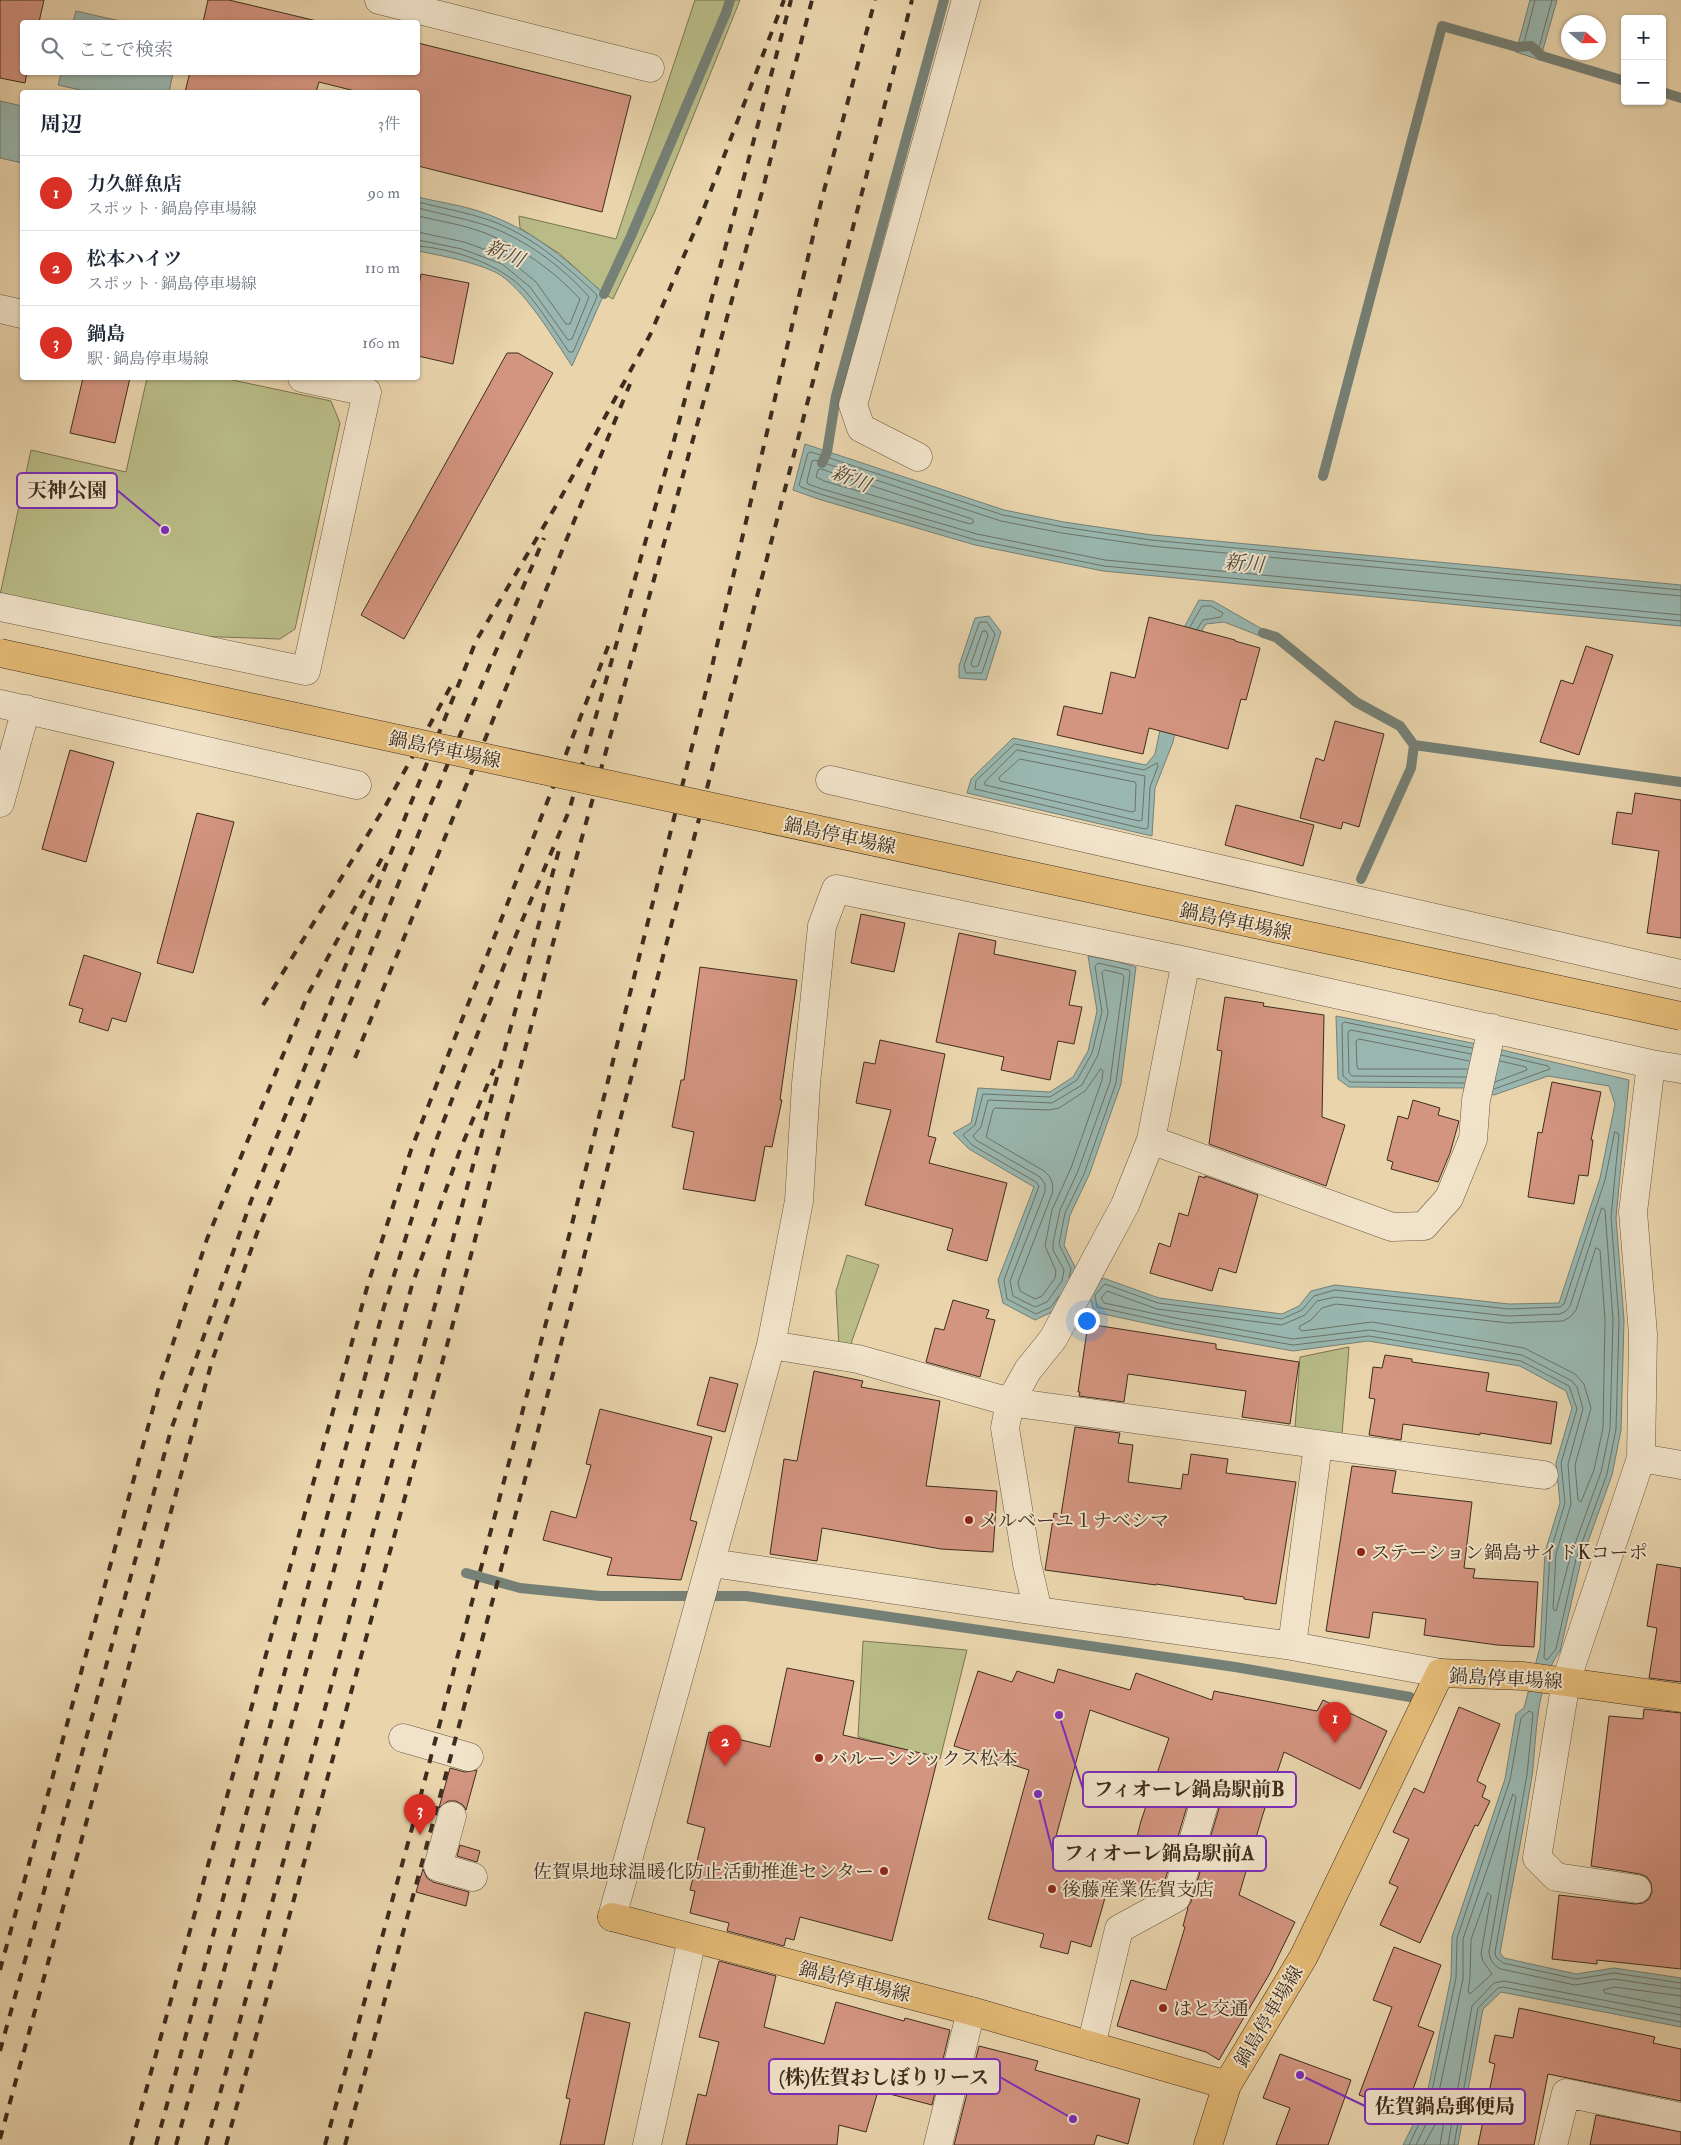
<!DOCTYPE html>
<html lang="ja">
<meta charset="utf-8">
<style>
:root{--surface:#fff;--page:#f2f2f3;--text:#1f2937;--muted:#747a83;--line:#e0e1e3;--accent:#d93025}
body{margin:0;font-family:"IM FELL Double Pica","Noto Serif JP",serif;background:var(--page);color:var(--text)}
.controls{position:absolute;right:15px;top:15px;display:grid;overflow:hidden;border-radius:5px;box-shadow:0 1px 4px #0004}
.controls button{width:45px;height:45px;display:grid;place-items:center;padding:0;border:0;border-bottom:1px solid var(--line);background:var(--surface);color:var(--text);font:25px sans-serif}
.compass{position:absolute;left:1561px;top:15px;width:45px;height:45px;border-radius:50%;background:var(--surface);box-shadow:0 1px 4px #0004;rotate:110deg}
.you{position:absolute;left:1086px;top:1320px;width:18px;height:18px;margin:-12px;border:4px solid #fff;border-radius:50%;background:#1a73e8;box-shadow:0 0 0 8px #1a73e833}
.badge{display:grid;place-items:center;width:32px;height:32px;border-radius:50%;background:var(--accent);color:#fff;font-size:16px;font-weight:700}
.pin{position:absolute;translate:-50% -41px;filter:drop-shadow(0 1px 2px #0008)}
.pin::after{content:'';position:absolute;top:26px;width:18px;height:15px;background:inherit;clip-path:polygon(0 0,100% 0,50% 100%)}
.list{margin:0;padding:0;list-style:none}
h2{display:flex;justify-content:space-between;align-items:center;height:65px;margin:0;padding:0 20px;font-size:21px}
h2 small{font-size:16px;font-weight:400;color:var(--muted)}
.list li{display:grid;grid-template-columns:32px 1fr auto;gap:15px;align-items:center;box-sizing:border-box;height:75px;padding:0 20px;border-top:1px solid var(--line)}
.list b{display:block;font-size:19px;white-space:nowrap}
.list p{margin:0;font-size:16px;white-space:nowrap;color:var(--muted)}
.list em{font-size:16px;font-style:normal;color:var(--muted)}
.icon{flex:none;width:28px;height:28px;fill:none;stroke:currentColor;stroke-width:2;stroke-linecap:round;stroke-linejoin:round}
.map{position:relative;flex:none;width:1681px;height:2145px;overflow:hidden}
.search{position:absolute;background:var(--surface);box-shadow:0 1px 4px #0004;left:20px;top:20px;width:400px;height:55px;display:flex;align-items:center;gap:12px;box-sizing:border-box;padding:0 18px;border-radius:5px;color:var(--muted);font-size:19px}
.panel{position:absolute;background:var(--surface);box-shadow:0 1px 4px #0004;left:20px;top:90px;width:400px;height:290px;border-radius:5px}
.map>svg:first-child{display:block}
.green{fill:#b9bc87;stroke:#7c7452}
.water{fill:#99b7b0;stroke:#758076}
.lines{fill:none;stroke-linecap:round;stroke-linejoin:round}
.shore{stroke:#6c7267;stroke-width:1}
.stream{stroke:#758076;stroke-width:10}
.building{fill:#d39480;stroke:#3e2d1e;fill-rule:evenodd}
.minor-casing{stroke:#695742;stroke-width:29}
.major-casing{stroke:#3e2d1e;stroke-width:29}
.minor{stroke:#f1e3c9;stroke-width:28}
.major{stroke:#e4ba76;stroke-width:28}
.rail{stroke:#3e2d1e;stroke-width:4;stroke-dasharray:9 9;stroke-linecap:butt}
.major-bridge-casing{stroke:#3e2d1e;stroke-width:29;stroke-linecap:butt}
.major-bridge{stroke:#e4ba76;stroke-width:28}
.poi-dot{fill:#8f2418;stroke:#f1e3c9;stroke-width:2}
.labels{text-anchor:middle;stroke-width:4;stroke-linejoin:round;paint-order:stroke}
.street-label{font-size:19px;fill:#3e2d1e;stroke:#f1e3c9}
.poi-label{font-size:19px;fill:#3e2d1e;stroke:#f1e3c9;text-anchor:start}
.water-label{font-size:20px;font-style:italic;fill:#50493b;stroke:#f1e3c9}
.leader{fill:none;stroke:#7b2cbf;stroke-width:2}
.callout-dot{fill:#7b2cbf;stroke:#f1e3c9;stroke-width:2}
.callout{fill:#f1e3c9;stroke:#7b2cbf;stroke-width:2}
.callout-label{font-size:20px;text-anchor:middle;font-weight:bold;fill:#3e2d1e}
</style>
<div class="map">
<svg width="1681" height="2145" viewBox="0 0 1681 2145">
<rect width="100%" height="100%" fill="#e9d4ac"/>
<filter id="stains"><feTurbulence type="fractalNoise" baseFrequency=".004" numOctaves="4"/><feColorMatrix values="0 0 0 0 .2 0 0 0 0 .09 0 0 0 0 .02 0 0 0 .5 -.17"/></filter>
<radialGradient id="worn" r=".72"><stop offset=".6" stop-color="#630" stop-opacity="0"/><stop offset="1" stop-color="#630" stop-opacity=".3"/></radialGradient>
<path class="green" d="M695,0H740L655,211L613,299L604,294L560,254L520,228L519,216L616,239Z
M147,378H223L331,401L340,423L295,629L280,639L193,636L0,595L31,450L126,472Z
M847,1255L879,1265L849,1349L839,1348L836,1291Z
M1349,1347L1342,1435L1295,1428L1300,1357Z
M863,1641L967,1650L940,1759L858,1737Z"/>
<path class="water" d="M1530,0H1557L1540,60L1516,52Z
M76,11L124,22H73Z
M61,73V72L173,73L169,92H89L58,85Z
M0,101L22,106V163L0,158Z
M418,197C442,203 469,206 492,216C538,234 568,261 604,294L572,366C554,339 523,286 495,272C471,261 443,256 418,251Z
M805,444L1004,510L1064,522L1152,535L1681,585V626L1103,571L975,545L818,499L793,490Z
M1199,600L1213,601L1276,637L1273,641L1224,622L1206,624L1193,645L1173,742L1155,788L1152,836L967,793L971,779L1013,738L1146,765L1155,754L1180,635Z
M989,616L1001,632L986,680L959,678V666L975,618Z
M1088,956L1115,961L1136,967L1121,1084L1089,1175L1070,1215L1064,1245L1076,1269L1054,1311L1035,1320L1003,1303L998,1280L1034,1187L969,1149L953,1133L971,1123L978,1088L1050,1092L1073,1077L1088,1051L1097,1011Z
M1336,1016L1477,1044L1629,1080L1616,1218L1624,1320L1621,1430L1612,1475L1581,1561L1560,1651C1535,1685 1537,1736 1532,1776C1523,1835 1510,1894 1500,1953L1504,1958L1576,1974L1614,1968L1681,1978V2027L1501,1992L1483,2009L1458,2145H1403L1426,2099L1451,1977L1452,1937L1505,1779L1516,1714L1524,1708L1540,1647L1545,1552L1560,1503L1556,1463L1572,1408L1566,1391L1520,1366L1368,1341L1293,1351L1173,1329L1094,1312L1089,1294L1103,1278L1159,1298L1282,1314L1299,1306L1311,1291L1335,1285L1509,1304L1559,1303L1600,1178L1615,1104L1609,1086L1548,1076L1494,1095L1465,1088L1349,1087L1338,1079Z"/>
<g class="lines">
<path class="shore" d="M1535,0L1523,47L1535,53L1538,51L1552,0
M418,202C441,208 466,212 489,220C531,235 564,264 596,294L597,297L573,352H569C555,332 542,310 526,292C502,264 453,249 418,246
M418,208C440,214 463,218 485,225C524,238 563,267 589,297L572,339L568,340L530,287L502,264L462,249L418,240
M418,216C440,221 464,225 485,233C521,247 554,271 580,299L570,324H566L536,282L506,257L464,242L418,232
M821,469L972,519L974,522L970,524L824,481L816,477L818,470Z
M1681,590L1151,540L1063,527L1003,515L811,452L808,453L799,485L801,487L820,494L976,540L1104,566L1681,621
M1681,596L1151,546L1062,533L1001,521L815,460L812,461L807,481L808,484L822,489L977,534L1105,560L1681,615
M980,622H987L995,634L982,673H966L964,666Z
M1190,627L1202,606H1211L1223,613L1221,617L1203,620L1197,629
M986,631L988,635L978,666L973,667L971,664L982,632Z
M1015,744L1144,770L1157,763L1158,766L1150,787L1148,828L1145,829L975,789L976,781Z
M1017,750L1145,776L1142,820L1139,821L985,785V782Z
M1020,759L1135,782L1136,784L1135,811L1132,812L1000,781L999,778Z
M1105,970L1122,974L1124,977L1110,1082L1078,1171L1060,1210L1053,1243V1250L1064,1270L1062,1281L1047,1302L1035,1307L1013,1296L1010,1281L1045,1192V1184L1040,1177L976,1140L973,1136L981,1127L988,1100L1052,1103L1082,1085L1098,1055L1108,1013L1102,973Z
M1101,1069L1103,1071L1102,1080L1071,1168L1052,1210L1045,1246L1056,1271L1055,1278L1042,1296L1035,1299L1020,1291L1018,1282L1052,1194C1054,1185 1052,1177 1044,1171L986,1137L993,1110L995,1108L1049,1110L1059,1108L1085,1091Z
M1467,1069H1358L1357,1066L1356,1041L1359,1039L1469,1061
M1466,1077L1352,1076L1349,1073L1348,1032L1351,1030L1471,1054
M1495,1082L1527,1070L1526,1067L1500,1061
M1464,1083L1350,1082L1343,1076L1342,1024L1344,1022L1472,1048
M1494,1089L1550,1069L1548,1066L1501,1055
M1615,1132L1619,1134L1611,1217L1619,1320L1616,1429L1607,1474L1576,1559L1556,1649L1547,1660L1544,1658L1550,1553L1565,1503L1561,1463L1577,1409L1569,1386L1521,1361L1369,1336L1293,1345L1174,1324L1097,1307L1095,1295L1105,1284L1158,1303L1282,1319L1302,1310L1314,1296L1335,1290L1509,1309L1560,1307L1564,1304L1605,1180Z
M1602,1208L1605,1210L1613,1320L1610,1429L1601,1472L1570,1558L1556,1611L1553,1609L1556,1554L1571,1504L1568,1464L1583,1409L1577,1387L1572,1381L1522,1355L1370,1330L1293,1339L1175,1318L1104,1303L1101,1298L1107,1291L1157,1309L1282,1325L1305,1315L1317,1301L1335,1297L1508,1316L1560,1314L1566,1311L1570,1306Z
M1596,1248L1600,1250L1605,1320L1603,1428L1594,1470L1581,1502L1578,1500L1575,1465L1591,1408L1584,1384L1575,1374L1524,1348L1372,1322L1302,1331L1299,1329L1300,1326L1311,1320L1322,1308L1336,1304L1509,1323L1563,1321L1570,1317L1576,1310Z
M1059,1296L1051,1307L1036,1314L1007,1299L1004,1280L1039,1186L1036,1182L972,1145L963,1135L975,1125L983,1094L1050,1097L1077,1080L1092,1053L1102,1012L1095,966L1098,963L1129,970L1130,973L1116,1083L1084,1174L1065,1213L1059,1244L1071,1269L1069,1277
M1488,1893L1491,1896L1481,1954L1483,1961L1492,1974L1470,1994L1468,1992L1470,1978L1471,1940Z
M1681,1996L1614,1987L1603,1990L1605,1993L1681,2008
M1409,2145L1430,2100L1456,1978L1457,1938L1510,1780L1521,1718L1529,1711L1533,1713L1527,1775L1495,1952L1496,1957L1503,1963L1576,1979L1614,1973L1681,1983
M1416,2145L1437,2101L1463,1979V1939L1513,1794L1516,1797L1489,1951C1489,1959 1494,1966 1501,1969L1575,1985L1614,1979L1681,1989
M1424,2145L1444,2108L1446,2110L1440,2145
M1448,2145L1472,2006L1494,1983L1504,1981L1681,2015
M1454,2145L1478,2008L1498,1988L1503,1987L1681,2022"/>
<path class="stream" d="M1662,92L1681,98
M604,294L631,236L726,13L730,0
M822,463L827,452L836,396L944,0
M1323,476L1442,26L1517,47L1531,46L1542,56L1625,81
M1263,633L1276,637L1356,702L1400,726L1414,745L1411,768L1361,879
M1414,745L1681,782
M466,1573L520,1588L600,1596H746L1235,1667L1410,1697"/>
</g>
<path class="building" d="M0,0H44L39,22H22V72H27L25,83L0,78Z
M208,0H229L321,22H203Z
M418,43L631,96L602,212L418,166V92H359L319,82L316,92H185L190,72H418Z
M421,274L469,283L453,364L418,356V291Z
M507,353H518L553,373L404,639L361,615Z
M83,378H130L115,443L70,433Z
M1149,617L1235,640V641L1260,648L1246,700L1241,699L1228,749L1149,728L1143,754L1057,735L1064,706L1102,714L1111,672L1135,678Z
M1586,646L1613,655L1579,755L1540,742L1561,680L1573,684Z
M1335,721L1384,734L1359,827L1343,822L1341,829L1300,818L1316,758L1324,761Z
M70,750L114,762L86,862L42,849Z
M1635,793L1681,800V938L1647,933L1659,851L1612,844L1617,812L1632,814Z
M1236,805L1314,825L1303,866L1225,845Z
M197,813L234,822L193,973L157,963Z
M861,914L905,923L894,972L851,963Z
M959,933L996,941L994,954L1076,971L1069,1005L1082,1007L1074,1044L1058,1041L1050,1080L1001,1070L1004,1057L936,1042Z
M84,955L141,973L126,1022L112,1018L108,1031L79,1022L83,1009L69,1005Z
M700,967L797,980L780,1100H782L772,1147L765,1146L755,1201L683,1189L694,1132L672,1127L681,1080H684Z
M1225,997L1264,1003L1263,1006L1324,1015L1322,1117L1345,1125L1326,1186L1209,1144L1222,1051L1217,1050Z
M880,1040L945,1054L928,1136L936,1138L929,1163L1007,1183L987,1261L947,1250L953,1229L865,1205L891,1110L856,1103L864,1062L875,1064Z
M1552,1082L1601,1092L1591,1140H1593L1588,1176L1579,1175L1574,1204L1528,1197L1538,1132L1542,1133Z
M1413,1100L1440,1108L1438,1115L1459,1121L1450,1153L1438,1182L1391,1169L1393,1162L1387,1160L1398,1116L1408,1119Z
M1199,1176L1205,1178V1176L1258,1195L1236,1273L1219,1268L1212,1291L1150,1273L1159,1243L1170,1247L1179,1213L1188,1216Z
M953,1300L989,1310L986,1318L995,1320L980,1377L926,1362L935,1328L944,1330Z
M1088,1324L1216,1344V1349L1299,1362L1290,1424L1242,1417L1246,1391L1128,1374L1124,1402L1079,1396L1080,1392H1078Z
M1385,1355L1412,1359V1362L1489,1373L1486,1391L1557,1402L1551,1444L1480,1433V1435L1403,1424L1401,1440L1369,1435L1375,1399L1369,1398L1373,1367L1382,1368Z
M814,1371L863,1381L861,1387L940,1401L926,1486L997,1491L993,1552L941,1549L822,1528L817,1561L770,1554L784,1459L797,1461Z
M710,1377L738,1384L725,1432L697,1425Z
M600,1409L712,1437L690,1520L697,1522L681,1580L607,1575L612,1558L543,1540L551,1511L576,1518L591,1465L586,1464Z
M1075,1427L1120,1433L1118,1443L1133,1445L1128,1482L1181,1489L1183,1474L1188,1475L1191,1454L1228,1459L1226,1473L1296,1482L1276,1604L1244,1599V1597L1156,1584V1585L1045,1570L1054,1513L1061,1515Z
M1352,1466L1396,1471L1392,1493L1472,1502L1464,1568L1475,1569L1473,1578L1538,1582L1534,1647L1497,1645L1424,1635L1426,1619L1373,1612L1369,1638L1326,1631Z
M1657,1564L1681,1568V1682L1649,1678L1657,1628L1647,1626Z
M787,1668L854,1681L843,1735L938,1757L892,1941L800,1917L794,1940L786,1938L784,1946L727,1931L729,1923L690,1913L695,1891L690,1890L705,1828L687,1823L709,1732L770,1747Z
M1058,1669L1130,1690L1136,1673L1212,1700L1214,1691L1317,1711L1323,1700L1387,1731L1360,1789L1284,1752L1263,1814L1239,1895L1295,1922L1270,1973L1219,2060L1206,2052L1117,2026L1131,1980L1166,1990L1185,1927L1183,1926L1188,1908H1187L1191,1902L1220,1805V1797L1216,1790L1210,1786H1201L1194,1790L1190,1796L1163,1887L1145,1897L1108,1887L1091,1947L1071,1941L1068,1954L1040,1947L1044,1934L988,1919L1029,1770L954,1746L978,1671L1012,1682L1017,1671L1054,1683ZM1090,1710L1169,1738L1141,1821L1130,1864L1054,1844Z
M1459,1707L1500,1724L1477,1781L1486,1786L1482,1797L1490,1801L1478,1826L1475,1825L1420,1943L1380,1925L1398,1887L1389,1883L1409,1839L1393,1832L1414,1788L1424,1793Z
M1644,1709L1681,1713V1969L1597,1960V1964L1552,1959L1559,1895L1635,1904L1643,1903L1649,1899L1652,1892L1651,1883L1647,1877L1640,1874L1591,1866L1609,1716L1643,1719Z
M450,1768L465,1772L477,1770L466,1810L463,1805L456,1801H448L439,1808Z
M460,1845L480,1851L477,1862L457,1856Z
M423,1869L427,1878L433,1882L469,1892L466,1906L416,1892Z
M1394,1947L1441,1965L1418,2026L1434,2032L1405,2111L1359,2095L1392,2007L1373,2000Z
M719,1961L776,1976L764,2027L824,2044L836,2002L904,2021L905,2018L950,2030L932,2105L878,2091L866,2132L839,2125L837,2145H686L698,2094L706,2096L719,2042L699,2037Z
M1519,2008L1655,2037L1653,2043L1681,2049V2101L1548,2074L1534,2145H1478L1495,2064L1489,2062L1495,2035L1513,2038Z
M585,2012L630,2023L604,2145H560L570,2099L566,2098Z
M979,2046L1038,2061L1035,2070L1140,2099L1128,2144L1097,2135L1094,2145H954Z
M1280,2054L1351,2080L1328,2145H1276L1290,2108L1263,2098Z
M1596,2115L1681,2132V2145H1590Z"/>
<g class="lines">
<g class="minor-casing">
<path id="minor" d="M379,0L650,68
M0,309L22,314
M918,457L861,428L853,405L966,0
M0,607L306,671L367,392L302,378
M0,704L357,785
M830,780L1681,974
M0,803L26,709
M1151,1140L1392,1227L1424,1226L1449,1198L1473,1139L1476,1100L1492,1028
M771,1345L858,1359L1010,1402L1544,1475
M1641,1458L1681,1465
M712,1563L1038,1611L1292,1646L1440,1673
M1038,1611L1027,1564L1005,1428L1010,1402L1028,1370L1053,1339L1125,1205L1151,1140L1186,961
M1292,1646L1318,1445
M403,1738L469,1757
M452,1816L438,1867L473,1877
M1637,1889L1556,1877L1537,1858L1566,1681L1641,1458L1643,1334L1633,1212L1651,1064L1681,1069
M612,1917L771,1345L799,1201L806,1084L822,926L836,889L1186,961L1651,1064
M1091,2046L1119,1929L1176,1898L1205,1801
M647,2145L692,1939
M938,2145L971,2011
M1553,2145L1566,2093L1681,2117"/>
</g>
<g class="major-casing">
<path id="major" d="M612,1917L971,2011L1227,2085
M1208,2145L1227,2085L1304,1956L1440,1673L1524,1676L1681,1698"/>
</g>
<use href="#minor" class="minor"/>
<use href="#major" class="major"/>
<path class="rail" d="M263,1005L386,805L452,684
M355,1058L630,384
M0,1970L160,1383L207,1239L309,992L382,858
M0,2051L171,1430L251,1201L476,641L560,499L650,335L701,216L784,0
M0,2139L212,1361L257,1233L429,808L544,538
M131,2145L368,1284L411,1150L611,639
M156,2145L384,1307L437,1138L516,935L569,811L672,448L791,0
M176,2145L412,1285L460,1150L494,1069
M206,2145L559,850
M226,2145L452,1327L562,909L762,192L812,0
M325,2145L411,1832L569,1236L710,675L822,198L875,0
M345,2145C541,1432 726,716 912,0"/>
<g class="major-bridge-casing">
<path id="major-bridge" d="M0,653L1681,1016"/>
</g>
<use href="#major-bridge" class="major-bridge"/>
</g>
<g class="poi-dot">
<circle cx="969" cy="1520" r="5"/>
<circle cx="1361" cy="1552" r="5"/>
<circle cx="819" cy="1758" r="5"/>
<circle cx="884" cy="1871" r="5"/>
<circle cx="1052" cy="1889" r="5"/>
<circle cx="1163" cy="2008" r="5"/>
</g>
<g class="labels">
<g class="street-label">
<text transform="translate(445 749) rotate(12)" y="7">鍋島停車場線</text>
<text transform="translate(840 835) rotate(12)" y="7">鍋島停車場線</text>
<text transform="translate(1236 921) rotate(12)" y="7">鍋島停車場線</text>
<text transform="translate(1506 1678) rotate(3)" y="7">鍋島停車場線</text>
<text transform="translate(855 1981) rotate(14)" y="7">鍋島停車場線</text>
<text transform="translate(1268 2016) rotate(-59)" y="7">鍋島停車場線</text>
</g>
<g class="poi-label">
<text x="979" y="1527">メルベーユ１ナベシマ</text>
<text x="1371" y="1559">ステーション鍋島サイドKコーポ</text>
<text x="829" y="1765">バルーンシックス松本</text>
<text x="874" y="1878" text-anchor="end">佐賀県地球温暖化防止活動推進センター</text>
<text x="1062" y="1896">後藤産業佐賀支店</text>
<text x="1173" y="2015">はと交通</text>
</g>
<g class="water-label">
<text transform="translate(505 253) rotate(23)" y="7">新川</text>
<text transform="translate(851 478) rotate(22)" y="7">新川</text>
<text transform="translate(1244 563) rotate(5)" y="7">新川</text>
</g>
</g>
<path class="leader" d="M165 530L117 490M1059 1715L1083 1789M1038 1794L1053 1853M1073 2119L1000 2077M1300 2075L1365 2106"/>
<g class="callout-dot">
<circle cx="165" cy="530" r="5"/>
<circle cx="1059" cy="1715" r="5"/>
<circle cx="1038" cy="1794" r="5"/>
<circle cx="1073" cy="2119" r="5"/>
<circle cx="1300" cy="2075" r="5"/>
</g>
<g class="callout">
<rect x="17" y="473" width="100" height="35" rx="5"/>
<rect x="1083" y="1772" width="213" height="35" rx="5"/>
<rect x="1053" y="1836" width="213" height="35" rx="5"/>
<rect x="769" y="2059" width="231" height="35" rx="5"/>
<rect x="1365" y="2089" width="160" height="35" rx="5"/>
</g>
<g class="callout-label">
<text x="67" y="497">天神公園</text>
<text x="1189" y="1796">フィオーレ鍋島駅前B</text>
<text x="1159" y="1860">フィオーレ鍋島駅前A</text>
<text x="884" y="2084">(株)佐賀おしぼりリース</text>
<text x="1445" y="2113">佐賀鍋島郵便局</text>
</g>
<rect width="100%" height="100%" filter="url(#stains)"/>
<rect width="100%" height="100%" fill="url(#worn)"/>
</svg>
<div class="controls">
<button>+</button>
<button>−</button>
</div>
<svg class="compass" viewBox="-18 -18 36 36"><path d="M0-13l5 13h-10z" fill="#e53935"/><path d="M0 13l5-13h-10z" fill="#747a83"/></svg>
<div class="you"></div>
<div class="pin badge" style="left:1335px;top:1743px">1</div>
<div class="pin badge" style="left:725px;top:1766px">2</div>
<div class="pin badge" style="left:420px;top:1835px">3</div>
<div class="search"><svg class="icon" aria-label="search" viewBox="0 0 24 24"><circle cx="10" cy="10" r="6"/><path d="M15 15l6 6"/></svg>ここで検索</div>
<section class="panel">
<h2>周辺<small>3件</small></h2>
<ul class="list">
<li><span class="badge">1</span><div><b>力久鮮魚店</b><p>スポット · 鍋島停車場線</p></div><em>90 m</em></li>
<li><span class="badge">2</span><div><b>松本ハイツ</b><p>スポット · 鍋島停車場線</p></div><em>110 m</em></li>
<li><span class="badge">3</span><div><b>鍋島</b><p>駅 · 鍋島停車場線</p></div><em>160 m</em></li>
</ul>
</section>
</div>
